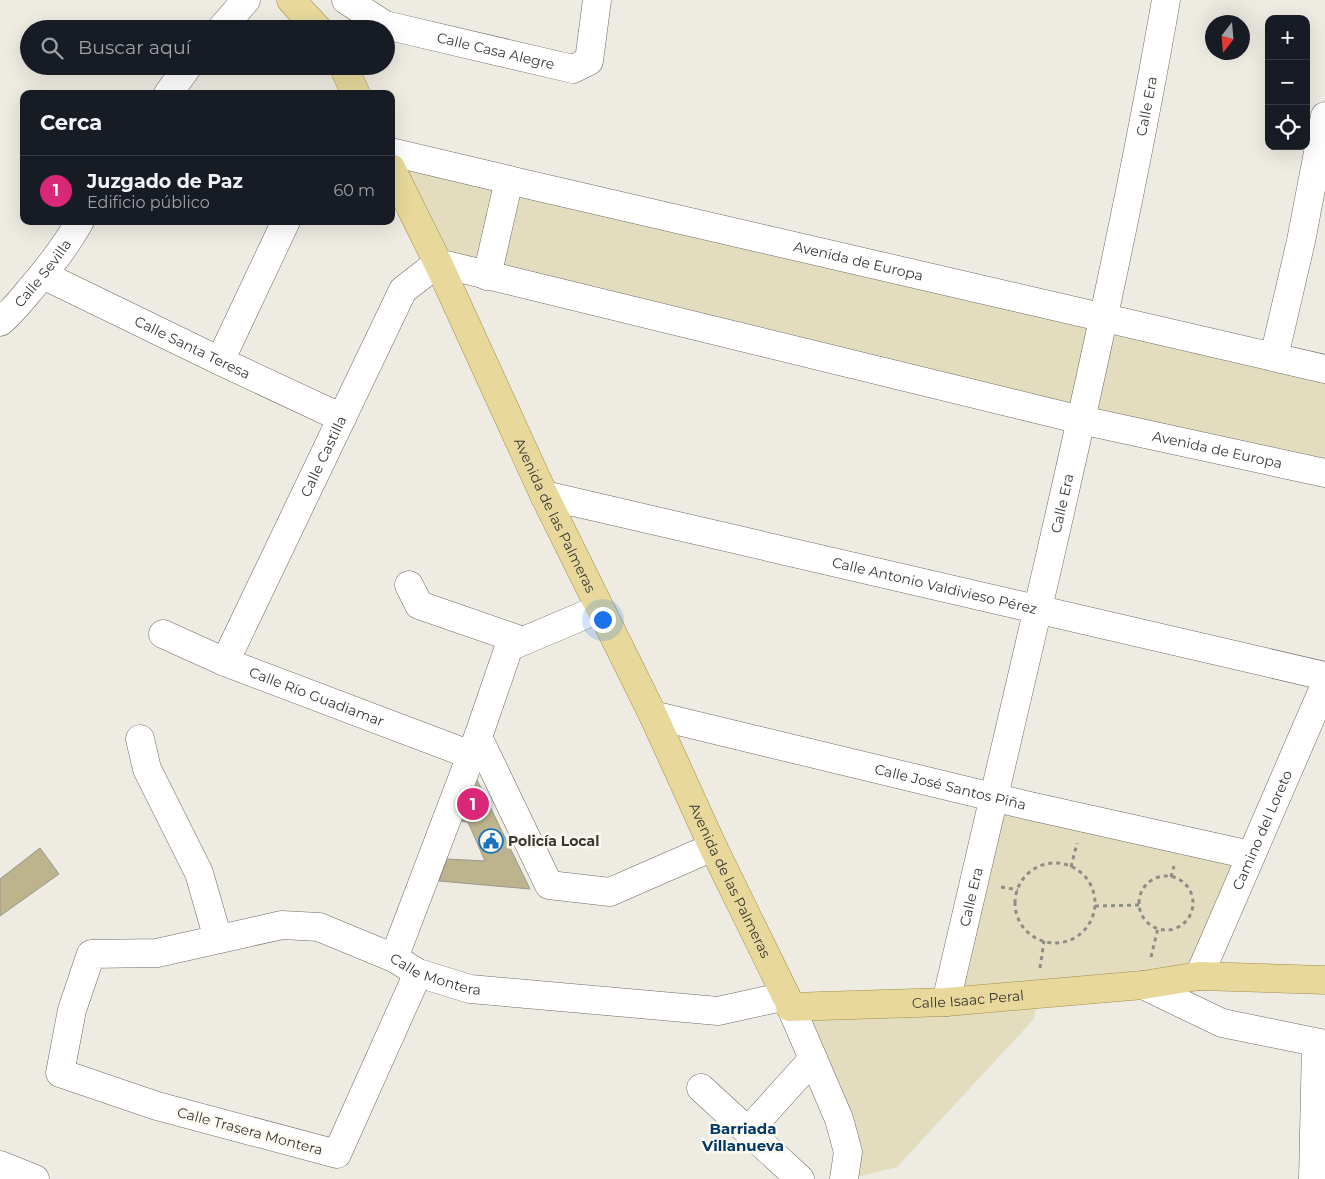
<!DOCTYPE html>
<html lang="es">
<meta charset="utf-8">
<style>
:root{--surface:#171b24;--page:#242831;--text:#f1f3f6;--muted:#9ea1a6;--line:#363941;--accent:#db2777}
body{margin:0;font-family:Montserrat,sans-serif;background:var(--page);color:var(--text)}
.controls{position:absolute;right:15px;top:15px;display:grid;overflow:hidden;border-radius:10px;box-shadow:0 5px 20px #0002}
.controls button{width:45px;height:45px;display:grid;place-items:center;padding:0;border:0;border-bottom:1px solid var(--line);background:var(--surface);color:var(--text);font:25px sans-serif}
.compass{position:absolute;left:1205px;top:15px;width:45px;height:45px;border-radius:50%;background:var(--surface);box-shadow:0 5px 20px #0002;rotate:196deg}
.you{position:absolute;left:602px;top:619px;width:18px;height:18px;margin:-12px;border:4px solid #fff;border-radius:50%;background:#1a73e8;box-shadow:0 0 0 8px #1a73e833}
.badge{display:grid;place-items:center;width:32px;height:32px;border-radius:50%;background:var(--accent);color:#fff;font-size:16px;font-weight:700}
.pin{position:absolute;translate:-50% -50%;border:2px solid #fff;box-shadow:0 1px 5px #0006}
.list{margin:0;padding:0;list-style:none}
h2{display:flex;justify-content:space-between;align-items:center;height:65px;margin:0;padding:0 20px;font-size:21px}
h2 small{font-size:16px;font-weight:400;color:var(--muted)}
.list li{display:grid;grid-template-columns:32px 1fr auto;gap:15px;align-items:center;box-sizing:border-box;height:70px;padding:0 20px;border-top:1px solid var(--line)}
.list b{display:block;font-size:19px;white-space:nowrap}
.list p{margin:0;font-size:16px;white-space:nowrap;color:var(--muted)}
.list em{font-size:16px;font-style:normal;color:var(--muted)}
.icon{flex:none;width:28px;height:28px;fill:none;stroke:currentColor;stroke-width:2;stroke-linecap:round;stroke-linejoin:round}
.map{position:relative;flex:none;width:1325px;height:1179px;overflow:hidden}
.search{position:absolute;background:var(--surface);box-shadow:0 5px 20px #0002;left:20px;top:20px;width:375px;height:55px;display:flex;align-items:center;gap:12px;box-sizing:border-box;padding:0 18px;border-radius:28px;color:var(--muted);font-size:19px}
.panel{position:absolute;background:var(--surface);box-shadow:0 5px 20px #0002;left:20px;top:90px;width:375px;height:135px;border-radius:10px}
.map>svg:first-child{display:block}
.green{fill:#e3dcbe}
.building{fill:#bdb38d;stroke:#99978f}
.lines{fill:none;stroke-linecap:round;stroke-linejoin:round}
.minor-casing{stroke:#6d6b64;stroke-width:29}
.major-casing{stroke:#a18f4c;stroke-width:29}
.path{stroke:#8e8d87;stroke-width:3;stroke-dasharray:4 4;stroke-linecap:butt}
.minor{stroke:#fff;stroke-width:28}
.major{stroke:#e8d89b;stroke-width:28}
.labels{text-anchor:middle;stroke-width:5;stroke-linejoin:round;paint-order:stroke}
.street-label{font-size:14px;fill:#383834;stroke:#fbf9f0}
.poi-label{font-size:14px;font-weight:bold;fill:#383834;stroke:#fbf9f0;text-anchor:start}
.neighbourhood-label{font-size:15px;font-weight:bold;fill:#003868;stroke:#fbf9f0}
</style>
<div class="map">
<svg width="1325" height="1179" viewBox="0 0 1325 1179">
<rect width="100%" height="100%" fill="#eeebe2"/>
<path class="green" d="M391,152L1325,369V473L438,263Z
M995,798L1250,855L1199,976L1038,994L1034,1019L897,1167L849,1179L790,1007L946,1002Z"/>
<path class="building" d="M476,778L530,889L439,881L447,859L485,861L468,822L460,821Z
M40,848L59,874L0,916V879Z"/>
<g class="lines">
<g class="minor-casing">
<g id="minor">
<path id="s1" d="M346,0L385,25L573,69L589,61L597,0"/>
<path d="M221,29L246,0"/>
<path d="M168,94L188,66"/>
<path id="s2" d="M391,152L509,180L1325,369"/>
<path id="s3" d="M43,275L220,361L342,418"/>
<path d="M487,276L509,180"/>
<path id="s4" d="M0,322C11,313 20,302 29,291C48,269 66,246 80,221"/>
<path d="M1274,357L1301,241L1325,116"/>
<path d="M220,361L286,221"/>
<path id="s5" d="M544,495L1325,676"/>
<path d="M409,585L419,605L523,641"/>
<path id="s6" d="M163,634L225,662L471,755"/>
<path id="s7" d="M225,662L403,290L438,263L1081,420L1325,473"/>
<path id="s8" d="M653,715L1030,806L1250,855"/>
<path d="M478,737L549,885L610,892L713,847"/>
<path d="M140,739L147,769L199,873L218,939"/>
<path d="M394,958L478,737L509,647L599,609"/>
<path id="s9" d="M418,973L337,1154L157,1106L60,1073L72,1010L91,954L157,953L282,925L319,927L394,958L418,973L470,989L718,1011L786,996L839,1119L848,1152L844,1179"/>
<path id="s10" d="M1199,976L1325,685"/>
<path d="M1143,985L1222,1023L1325,1044"/>
<path id="s11" d="M946,1002C981,857 1014,711 1048,565C1091,378 1133,190 1166,0"/>
<path d="M701,1088L800,1179"/>
<path d="M748,1131L813,1059"/>
<path d="M0,1165L35,1179"/>
<path d="M1313,1179L1316,1043"/>
</g>
</g>
<g class="major-casing">
<g id="major">
<path d="M291,0L318,29"/>
<path d="M343,66L356,94"/>
<path id="s12" d="M391,168L438,263L544,495L653,715L713,847L786,996"/>
<path id="s13" d="M790,1007L946,1002L1143,985L1199,976L1325,980"/>
</g>
</g>
<path class="path" d="M1015 903a40 40 0 1 1 80 0a40 40 0 1 1-80 0Z
M1071,867L1077,843
M1139 903a27 27 0 1 1 54 0a27 27 0 1 1-54 0Z
M1171,877L1174,866
M1001,887L1018,890
M1095,906L1140,905
M1151,957L1158,928
M1040,968L1044,941"/>
<use href="#minor" class="minor"/>
<use href="#major" class="major"/>
</g>
<defs>
<g id="civic-ring" transform="scale(1.25)"><circle r="9.5" fill="#fbf9f0" stroke="#1c71bf" stroke-width="1.5"/><path d="M-.6-6.5H3V-4.5H.6V-3L4-1V1h2V6H-6V1h2V-1L-.6-3ZM-1.2 2.5V6h2.4V2.5Z" fill="#1c71bf"/></g>
</defs>
<g fill-rule="evenodd">
<use href="#civic-ring" x="491" y="841"/>
</g>
<g class="labels">
<g class="street-label">
<text dy="5" stroke="none"><textPath href="#s1" startOffset="160">Calle Casa Alegre</textPath></text>
<text dy="5" stroke="none"><textPath href="#s11" startOffset="918">Calle Era</textPath></text>
<text dy="5" stroke="none"><textPath href="#s2" startOffset="480">Avenida de Europa</textPath></text>
<text dy="5" stroke="none"><textPath href="#s4" startOffset="65">Calle Sevilla</textPath></text>
<text dy="5" stroke="none"><textPath href="#s3" startOffset="166">Calle Santa Teresa</textPath></text>
<text dy="5" stroke="none"><textPath href="#s7" startOffset="1258">Avenida de Europa</textPath></text>
<text dy="5" stroke="none"><textPath href="#s7" startOffset="228">Calle Castilla</textPath></text>
<text dy="5" stroke="none"><textPath href="#s11" startOffset="512">Calle Era</textPath></text>
<text dy="5" stroke="none"><textPath href="#s12" startOffset="384">Avenida de las Palmeras</textPath></text>
<text dy="5" stroke="none"><textPath href="#s5" startOffset="401">Calle Antonio Valdivieso Pérez</textPath></text>
<text dy="5" stroke="none"><textPath href="#s6" startOffset="166">Calle Río Guadiamar</textPath></text>
<text dy="5" stroke="none"><textPath href="#s8" startOffset="306">Calle José Santos Piña</textPath></text>
<text dy="5" stroke="none"><textPath href="#s10" startOffset="159">Camino del Loreto</textPath></text>
<text dy="5" stroke="none"><textPath href="#s12" startOffset="789">Avenida de las Palmeras</textPath></text>
<text dy="5" stroke="none"><textPath href="#s11" startOffset="108">Calle Era</textPath></text>
<text dy="5" stroke="none"><textPath href="#s9" startOffset="968">Calle Montera</textPath></text>
<text dy="5" stroke="none"><textPath href="#s13" startOffset="178">Calle Isaac Peral</textPath></text>
<text transform="translate(250 1131) rotate(15)" y="5">Calle Trasera Montera</text>
</g>
<g class="poi-label">
<text x="508" y="846">Policía Local</text>
</g>
<g class="neighbourhood-label">
<text x="743" y="1134">Barriada<tspan x="743" dy="17">Villanueva</tspan></text>
</g>
</g>
</svg>
<div class="controls">
<button>+</button>
<button>−</button>
<button><svg class="icon" aria-label="locate" viewBox="0 0 24 24"><circle cx="12" cy="12" r="6"/><path d="M12 2v4M12 18v4M2 12h4M18 12h4"/></svg></button>
</div>
<svg class="compass" viewBox="-18 -18 36 36"><path d="M0-13l5 13h-10z" fill="#e53935"/><path d="M0 13l5-13h-10z" fill="#9ea1a6"/></svg>
<div class="you"></div>
<div class="pin badge" style="left:473px;top:804px">1</div>
<div class="search"><svg class="icon" aria-label="search" viewBox="0 0 24 24"><circle cx="10" cy="10" r="6"/><path d="M15 15l6 6"/></svg>Buscar aquí</div>
<section class="panel">
<h2>Cerca<small></small></h2>
<ul class="list">
<li><span class="badge">1</span><div><b>Juzgado de Paz</b><p>Edificio público</p></div><em>60 m</em></li>
</ul>
</section>
</div>
